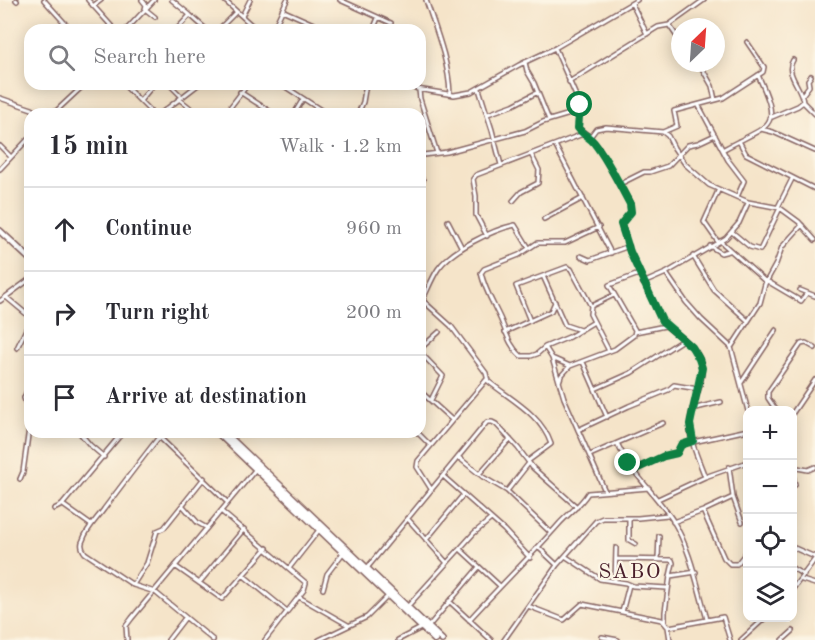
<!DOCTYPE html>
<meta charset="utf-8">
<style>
:root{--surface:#fff;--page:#f7f7f7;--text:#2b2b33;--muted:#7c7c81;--line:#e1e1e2}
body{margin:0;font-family:"Old Standard TT",serif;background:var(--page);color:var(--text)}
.controls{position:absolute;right:18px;bottom:18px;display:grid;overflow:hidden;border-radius:12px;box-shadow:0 3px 15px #0003}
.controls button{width:54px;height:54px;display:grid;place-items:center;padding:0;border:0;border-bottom:2px solid var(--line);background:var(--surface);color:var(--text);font:30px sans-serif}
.compass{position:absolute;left:671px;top:18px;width:54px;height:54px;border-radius:50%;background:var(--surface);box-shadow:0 3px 15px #0003;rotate:25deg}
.stop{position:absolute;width:18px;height:18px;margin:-14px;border:4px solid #0b8043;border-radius:50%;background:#fff}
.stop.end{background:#0b8043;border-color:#fff;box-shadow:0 2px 6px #0008}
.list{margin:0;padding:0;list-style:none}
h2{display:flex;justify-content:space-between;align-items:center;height:78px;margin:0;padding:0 24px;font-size:26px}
h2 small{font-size:20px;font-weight:400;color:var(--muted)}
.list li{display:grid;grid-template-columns:39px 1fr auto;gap:18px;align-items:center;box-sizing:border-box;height:84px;padding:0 24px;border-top:2px solid var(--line)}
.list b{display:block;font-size:22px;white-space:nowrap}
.list em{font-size:20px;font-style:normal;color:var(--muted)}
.icon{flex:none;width:33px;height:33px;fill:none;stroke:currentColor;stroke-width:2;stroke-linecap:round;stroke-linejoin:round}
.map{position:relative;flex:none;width:815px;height:640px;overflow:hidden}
.search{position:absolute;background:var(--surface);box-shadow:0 3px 15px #0003;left:24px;top:24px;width:402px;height:66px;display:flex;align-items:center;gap:15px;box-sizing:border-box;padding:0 21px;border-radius:18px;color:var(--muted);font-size:22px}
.panel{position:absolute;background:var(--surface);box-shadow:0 3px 15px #0003;left:24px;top:108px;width:402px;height:330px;border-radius:18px}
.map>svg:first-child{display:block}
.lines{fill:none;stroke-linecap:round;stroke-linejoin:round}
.street-casing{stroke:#866462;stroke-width:6}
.primary-casing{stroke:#866462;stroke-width:8}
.street{stroke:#fff;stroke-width:3}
.primary{stroke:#fff;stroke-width:5}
.route{stroke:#0b8043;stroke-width:8}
.labels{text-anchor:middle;stroke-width:4.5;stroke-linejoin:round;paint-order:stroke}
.quarter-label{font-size:21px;letter-spacing:1.5px;fill:#4a1f2b;stroke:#fcf5e5}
</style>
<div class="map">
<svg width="815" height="640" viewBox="0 0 815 640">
<rect width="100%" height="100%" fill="#fcf5e5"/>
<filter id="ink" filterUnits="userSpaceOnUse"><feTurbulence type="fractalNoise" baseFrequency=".0167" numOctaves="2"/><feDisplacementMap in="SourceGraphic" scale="12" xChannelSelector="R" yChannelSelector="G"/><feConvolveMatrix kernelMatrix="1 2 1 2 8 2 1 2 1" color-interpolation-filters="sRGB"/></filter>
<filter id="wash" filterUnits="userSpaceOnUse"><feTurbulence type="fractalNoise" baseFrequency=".008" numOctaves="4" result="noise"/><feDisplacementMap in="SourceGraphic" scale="24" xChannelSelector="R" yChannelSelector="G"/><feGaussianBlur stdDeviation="1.35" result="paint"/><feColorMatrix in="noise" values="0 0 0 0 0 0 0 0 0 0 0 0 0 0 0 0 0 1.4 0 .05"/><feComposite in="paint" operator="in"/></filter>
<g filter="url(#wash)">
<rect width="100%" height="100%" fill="#f5e4c9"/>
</g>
<g filter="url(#ink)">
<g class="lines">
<g class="street-casing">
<path id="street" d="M16,0L17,1
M44,0L71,30
M88,0L115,30
M142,0L146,5L145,9L155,17
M172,0L190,15
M224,0L257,30
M340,0L391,23
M426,0C436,30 449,62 450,94
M632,4L647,34
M93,6L101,0
M282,10L327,30
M242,16L250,0
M669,25L680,41
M126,30L154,0
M176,30L190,15L207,30
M218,30L236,12
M273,30L287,0
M373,30L378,18
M555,48L580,105L578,128L590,137L598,147L630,203L631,212L621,224L630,252L662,321C673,336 692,339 700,360C707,380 691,403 690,423C689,441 699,460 705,477
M525,62L527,71L534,83L549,120
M699,63L712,86L715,100
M569,82L658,27L669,25L704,0
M123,84L153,114
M169,84L182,97
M281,84L327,114
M408,84L417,89L454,95L471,92L519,65L555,48L637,0
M479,89L492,130L501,165
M419,90L420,99L437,153
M240,92L274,114
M803,94L809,86L808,80L811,76
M0,98L32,109L39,114
M179,99L198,114
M140,101L154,84
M803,102L815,114
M699,106L728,160L744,181L737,197
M53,114L85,84
M160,114L199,84
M225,114L248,84
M294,114L303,99
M358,114L363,102L366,84
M488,114L513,105L538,92
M772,117L798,106L803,102C802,87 784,74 793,60
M761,129L773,132L815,151
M663,132L677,126L674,111L723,98L763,72L764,67L747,42
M590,137L596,129L606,127L663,132L668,136L674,148L685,164L709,185L748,202L780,208L799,222L815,240
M739,141L746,154L815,189
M555,145L611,253
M0,146L11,157
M724,149C771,123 783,130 758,75
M423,155L447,152L525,131L543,122L580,111
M0,169L30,137
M420,181L423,180
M620,184L644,172H650L668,166L688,145L698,143L715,135
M513,201L521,192L538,183L539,170L531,154
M778,207L792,179
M544,219L583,198
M448,221L462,248
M732,232L750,247L760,250L780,208
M487,236L476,215V196L473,179L476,175L583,134
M720,241L766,282
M718,242L704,222L718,191
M710,246L721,253L729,251
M581,256L590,260L629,246
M693,256L714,290L747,320
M666,273L686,302L701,319L731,347L748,411
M543,276L565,325L580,330
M767,281L801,301L807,293
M643,283L666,273L726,238L739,223L748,203
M800,290L815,296
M6,297L30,317
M420,298L451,326L486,373L488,381C511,400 541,414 551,444L528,461
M423,299C428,289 432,278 438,269C451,250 492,230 515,225L529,248
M0,301L30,279
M591,306L614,295
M530,321L516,286L567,267L571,269L591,306L590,314L609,351
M594,322L569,337L545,347L537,354L531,356H521C509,346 506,331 500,318C493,303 485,290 481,273L484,269L519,255L537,243H565L599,227
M505,332L551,311L555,302
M635,332L665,326
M732,346L760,303L765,284L776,264L782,247L802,225
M545,347L552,358L564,398L605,491
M17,348L30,321
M420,349L439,332
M420,352L443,376L431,400
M552,358L570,366L615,349L634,335L635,330L609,285L639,274
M583,362L607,417
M559,382L561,376L570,366
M741,383L776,330
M30,384L24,398L30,416
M595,389L631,373L684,339
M420,391L451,419
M692,409L721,402
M776,410L768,398V392L801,344L806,343L815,348
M792,414L815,380
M578,430L629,406L668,390L674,385L698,389
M79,432L90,445L104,457
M154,432L227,502
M417,432L430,445
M159,437C140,461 122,485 104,509C97,519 87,528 83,540C80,545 82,549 85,553L133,585L155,592L213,640
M693,442L748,430
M618,445C631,472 655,494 672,519C691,550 697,585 707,619
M590,455L663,423
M458,457L483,477L507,491L551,533
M729,467L733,497L742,522
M792,467L808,470L815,467
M634,470L664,456L677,453L681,445L693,441
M792,471L795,485
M479,474L510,439
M443,476L504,530L530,558
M20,479L23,472L30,421
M431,489L417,467L418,461L487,379
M507,491L529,463
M658,499L705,477L748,462
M63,505L91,525
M183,506L198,523L207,528
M54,509L62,505L123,432
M703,511L724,558L730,564H737L748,550
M222,512L306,583L304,590L265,640
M407,518L447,563
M629,518V540L636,544
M673,522L703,511L733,497
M426,540L463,495
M792,547L815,557
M539,548L557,565
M460,549L500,586
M565,556L600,579L626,583L633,586L667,588
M616,559L672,560L673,563L670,576
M658,559L659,536
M175,566L222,599L267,548
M290,567L319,530
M367,568L487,422H492L496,424L518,448L533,468L577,507
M792,568L804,575
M243,575L287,611
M802,580L815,584
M615,581L616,548
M199,583L244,529
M133,585L147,563L157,531L164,528L204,478
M323,589L327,574L343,553
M792,590L815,559
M299,597L348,625
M449,601L491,640
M408,606L474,533L491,519
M528,606L564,620L582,604L662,620L668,627L670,640
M622,612L629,585
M469,620C499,587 530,557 559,524C569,513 580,506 588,493L649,488
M665,623V612L670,576L696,572
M428,627L479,567
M669,627L723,617L730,640
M602,637L618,640
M127,640L126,626L132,618L255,470
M168,640L185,618
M319,640L367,617L388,596
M398,640L421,628
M504,640L557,565L596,521L603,518H638L668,515
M741,640L765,618
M783,640L793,631"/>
</g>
<g class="primary-casing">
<path id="primary" d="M0,231L30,259
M217,432L435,640
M224,432L442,640"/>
</g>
<use href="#street" class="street"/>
<use href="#primary" class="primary"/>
</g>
</g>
<g class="lines" filter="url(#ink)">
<path class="route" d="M580,105L578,128C583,135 590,137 595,144C609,162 619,184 630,204L631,212L621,224L630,252L662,321L692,347L699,359L702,368L690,424L693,441L681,445L677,453L664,456L634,470L628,463"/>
</g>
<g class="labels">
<g class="quarter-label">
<text x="630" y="578">SABO</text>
</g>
</g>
</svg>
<div class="controls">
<button>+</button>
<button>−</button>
<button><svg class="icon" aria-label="locate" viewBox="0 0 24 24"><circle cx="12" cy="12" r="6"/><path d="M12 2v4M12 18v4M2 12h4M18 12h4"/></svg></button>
<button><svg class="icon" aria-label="layers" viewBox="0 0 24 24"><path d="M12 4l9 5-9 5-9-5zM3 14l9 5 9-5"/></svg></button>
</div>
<svg class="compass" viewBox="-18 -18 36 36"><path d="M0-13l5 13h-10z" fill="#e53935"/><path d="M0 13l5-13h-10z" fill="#7c7c81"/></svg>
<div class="stop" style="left:580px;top:105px"></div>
<div class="stop end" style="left:628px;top:463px"></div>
<div class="search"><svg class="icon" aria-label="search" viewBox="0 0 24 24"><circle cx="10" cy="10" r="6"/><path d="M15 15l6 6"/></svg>Search here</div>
<section class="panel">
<h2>15 min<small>Walk · 1.2 km</small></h2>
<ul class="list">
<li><svg class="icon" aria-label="ahead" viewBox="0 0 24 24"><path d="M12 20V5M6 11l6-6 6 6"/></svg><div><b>Continue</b></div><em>960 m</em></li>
<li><svg class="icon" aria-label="right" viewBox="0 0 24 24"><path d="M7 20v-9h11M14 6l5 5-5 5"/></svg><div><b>Turn right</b></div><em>200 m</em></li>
<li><svg class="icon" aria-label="arrive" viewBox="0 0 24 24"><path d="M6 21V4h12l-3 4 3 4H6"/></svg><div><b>Arrive at destination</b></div></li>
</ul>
</section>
</div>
